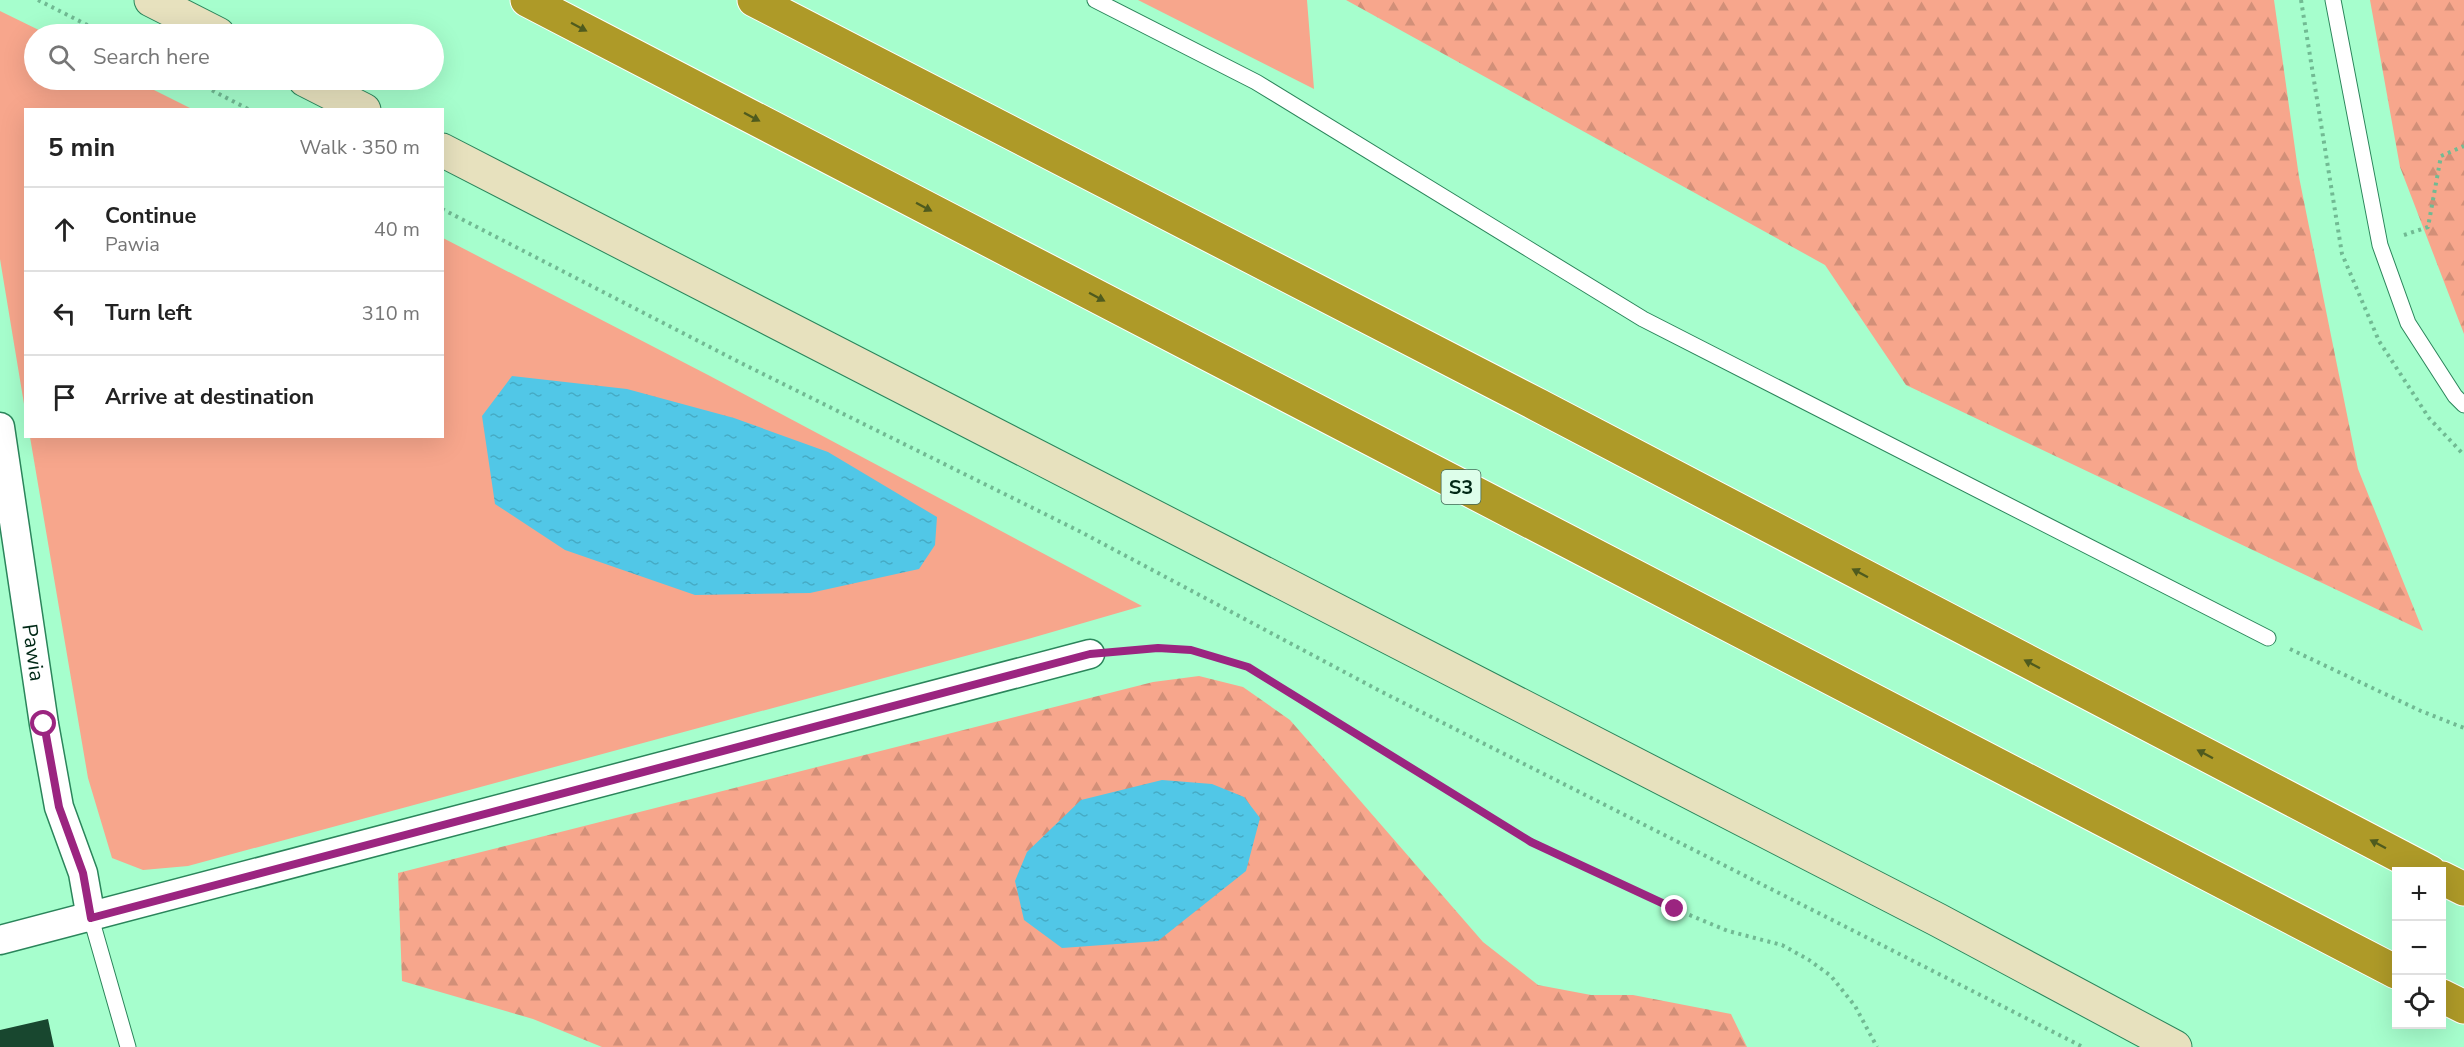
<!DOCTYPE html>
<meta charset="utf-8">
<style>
:root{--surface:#fff;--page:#f2f2f2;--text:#222;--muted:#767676;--line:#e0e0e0}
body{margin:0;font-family:"Nunito Sans",sans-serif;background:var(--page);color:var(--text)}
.controls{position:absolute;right:18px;bottom:18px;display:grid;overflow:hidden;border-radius:0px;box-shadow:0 6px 24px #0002}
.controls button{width:54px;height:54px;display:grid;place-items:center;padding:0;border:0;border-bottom:2px solid var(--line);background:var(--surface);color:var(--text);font:30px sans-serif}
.stop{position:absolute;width:18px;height:18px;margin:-14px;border:4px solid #9b2580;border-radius:50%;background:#fff}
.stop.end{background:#9b2580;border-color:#fff;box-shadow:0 2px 6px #0008}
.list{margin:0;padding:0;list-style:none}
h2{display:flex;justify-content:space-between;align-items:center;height:78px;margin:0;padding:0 24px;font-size:26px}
h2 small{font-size:20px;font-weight:400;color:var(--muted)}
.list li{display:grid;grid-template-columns:39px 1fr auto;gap:18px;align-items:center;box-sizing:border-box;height:84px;padding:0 24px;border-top:2px solid var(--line)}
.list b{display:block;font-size:22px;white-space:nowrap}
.list p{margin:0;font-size:20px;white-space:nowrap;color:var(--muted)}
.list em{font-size:20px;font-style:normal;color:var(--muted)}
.icon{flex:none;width:33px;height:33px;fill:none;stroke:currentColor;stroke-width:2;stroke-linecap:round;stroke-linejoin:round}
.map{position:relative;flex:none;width:2464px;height:1047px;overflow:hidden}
.search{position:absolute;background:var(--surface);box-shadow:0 6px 24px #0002;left:24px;top:24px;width:420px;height:66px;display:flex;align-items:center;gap:15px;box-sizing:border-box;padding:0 21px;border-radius:33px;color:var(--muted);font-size:22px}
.panel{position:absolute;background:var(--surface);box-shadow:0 6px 24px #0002;left:24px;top:108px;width:420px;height:330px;border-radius:0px}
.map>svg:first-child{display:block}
.forest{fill:url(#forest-firs)}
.garden{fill:#f7a68c}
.water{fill:url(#water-ripples)}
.building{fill:#18472f}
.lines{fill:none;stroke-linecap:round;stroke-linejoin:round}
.lane-casing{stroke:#2b855b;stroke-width:17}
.street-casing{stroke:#2b855b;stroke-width:31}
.secondary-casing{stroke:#2b855b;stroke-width:35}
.highway-casing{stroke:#fff;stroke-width:35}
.path{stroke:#71ba93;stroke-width:4;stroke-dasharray:3 4.5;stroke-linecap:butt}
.lane{stroke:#fff;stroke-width:15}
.street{stroke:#fff;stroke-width:28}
.secondary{stroke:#e7e1be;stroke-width:33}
.highway{stroke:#ae9a28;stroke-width:33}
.oneway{fill:#4f5b1e}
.route{stroke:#9b2580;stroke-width:8}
.labels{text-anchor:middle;stroke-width:6;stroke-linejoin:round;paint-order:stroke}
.shield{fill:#ddfeea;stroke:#436856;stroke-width:1.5}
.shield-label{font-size:20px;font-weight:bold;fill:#012816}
.street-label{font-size:21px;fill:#012816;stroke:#ddfeea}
</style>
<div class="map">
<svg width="2464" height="1047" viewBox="0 0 2464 1047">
<defs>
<pattern id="forest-firs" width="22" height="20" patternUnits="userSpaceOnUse" patternTransform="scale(1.5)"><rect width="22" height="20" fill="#f7a68c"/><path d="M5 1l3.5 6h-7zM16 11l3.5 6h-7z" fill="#d28f78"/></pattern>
<pattern id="water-ripples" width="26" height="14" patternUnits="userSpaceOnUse" patternTransform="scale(1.5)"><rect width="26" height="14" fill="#51c7e7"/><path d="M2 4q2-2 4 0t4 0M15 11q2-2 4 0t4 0" fill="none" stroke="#45abc5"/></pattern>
</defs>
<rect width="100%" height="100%" fill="#a6fecd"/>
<path class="forest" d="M1346,0H2274L2299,177L2358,469L2423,631L1906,385L1825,265Z
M2370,0H2464V334L2400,167Z
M1199,676L1243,687L1290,720L1483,942L1538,985L1591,995H1633L1731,1014L1747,1047H602L533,1019L402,981L398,873L1153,682Z"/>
<path class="garden" d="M1138,0H1307L1314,89Z
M0,11L47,34H34V80H134L192,109L26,110L25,410L0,259Z
M443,238L710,376L1142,606L1028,639L188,866L143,870L112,858L88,778L30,437L442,436Z"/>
<path class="water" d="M512,376L627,389L734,418L828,452L937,517L935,545L919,569L810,593L695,595L565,550L495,504L482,416Z
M1162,780L1212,784L1244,797L1260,818L1246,871L1158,941L1062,948L1024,920L1015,881L1027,852L1081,800Z"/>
<path class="building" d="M48,1019L54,1047H0V1030Z"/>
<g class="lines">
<g class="lane-casing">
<path id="lane" d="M1095,0L1256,82L1643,319L2268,638
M2333,0L2380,245L2408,323L2455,396L2464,405
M91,918L128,1047"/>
</g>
<g class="street-casing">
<g id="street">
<path id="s1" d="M0,427L44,724L59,807L83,873L91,918"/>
<path d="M0,940L1090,654"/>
</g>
</g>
<g class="secondary-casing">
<path id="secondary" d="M151,0L218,34
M305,80L364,110
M442,150L1938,920L2175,1047"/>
</g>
<g class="highway-casing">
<path id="highway" d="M527,0L2396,972
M754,0L1538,405L2430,872
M2442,878L2464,889
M2442,996L2464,1007"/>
</g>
<path class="path" d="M38,0L105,34
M2301,0L2342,254L2379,341L2429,418L2464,455
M192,80L250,110
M442,209L739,362L1079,531L1382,692L2083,1047
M2404,235L2428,227L2441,156L2464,146
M2290,649L2421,711L2464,728
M1120,650H1191L1248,667L1531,841L1675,909L1728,931L1782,945L1809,960L1831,976L1855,1006L1877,1047"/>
<use href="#lane" class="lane"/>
<use href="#street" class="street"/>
<use href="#secondary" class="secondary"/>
<use href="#highway" class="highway"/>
</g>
<defs><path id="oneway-solid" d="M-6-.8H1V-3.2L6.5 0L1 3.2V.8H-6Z" transform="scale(1.5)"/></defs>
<g class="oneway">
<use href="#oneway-solid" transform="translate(579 27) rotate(28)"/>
<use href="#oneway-solid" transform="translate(752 117) rotate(28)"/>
<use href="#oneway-solid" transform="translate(924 207) rotate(28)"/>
<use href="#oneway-solid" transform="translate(1097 297) rotate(28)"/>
<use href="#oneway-solid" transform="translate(1860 573) rotate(-152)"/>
<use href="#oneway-solid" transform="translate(2032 664) rotate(-152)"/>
<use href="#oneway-solid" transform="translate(2205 754) rotate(-152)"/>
<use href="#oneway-solid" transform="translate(2378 844) rotate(-152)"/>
</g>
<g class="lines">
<path class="route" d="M44,724L59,807L83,873L91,918L1090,654L1158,648L1191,650L1248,667L1531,842L1675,909"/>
</g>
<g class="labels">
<rect class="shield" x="1441.5" y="470" width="39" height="34" rx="4.5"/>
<g class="shield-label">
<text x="1461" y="494">S3</text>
</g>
<g class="street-label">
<text dy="7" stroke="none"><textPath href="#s1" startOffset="228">Pawia</textPath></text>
</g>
</g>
</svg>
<div class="controls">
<button>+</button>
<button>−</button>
<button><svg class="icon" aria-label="locate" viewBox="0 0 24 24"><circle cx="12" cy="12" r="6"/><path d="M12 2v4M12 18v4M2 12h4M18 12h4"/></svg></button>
</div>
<div class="stop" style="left:44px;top:724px"></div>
<div class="stop end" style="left:1675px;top:909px"></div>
<div class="search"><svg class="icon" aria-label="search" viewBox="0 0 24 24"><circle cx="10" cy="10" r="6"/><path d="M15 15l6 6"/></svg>Search here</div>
<section class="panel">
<h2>5 min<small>Walk · 350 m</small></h2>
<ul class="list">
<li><svg class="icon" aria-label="ahead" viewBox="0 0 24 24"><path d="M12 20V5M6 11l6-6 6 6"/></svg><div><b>Continue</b><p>Pawia</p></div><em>40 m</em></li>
<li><svg class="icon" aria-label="left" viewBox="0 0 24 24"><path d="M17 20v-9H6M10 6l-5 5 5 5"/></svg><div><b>Turn left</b></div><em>310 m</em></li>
<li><svg class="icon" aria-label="arrive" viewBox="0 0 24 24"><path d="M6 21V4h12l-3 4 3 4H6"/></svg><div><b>Arrive at destination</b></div></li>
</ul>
</section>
</div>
